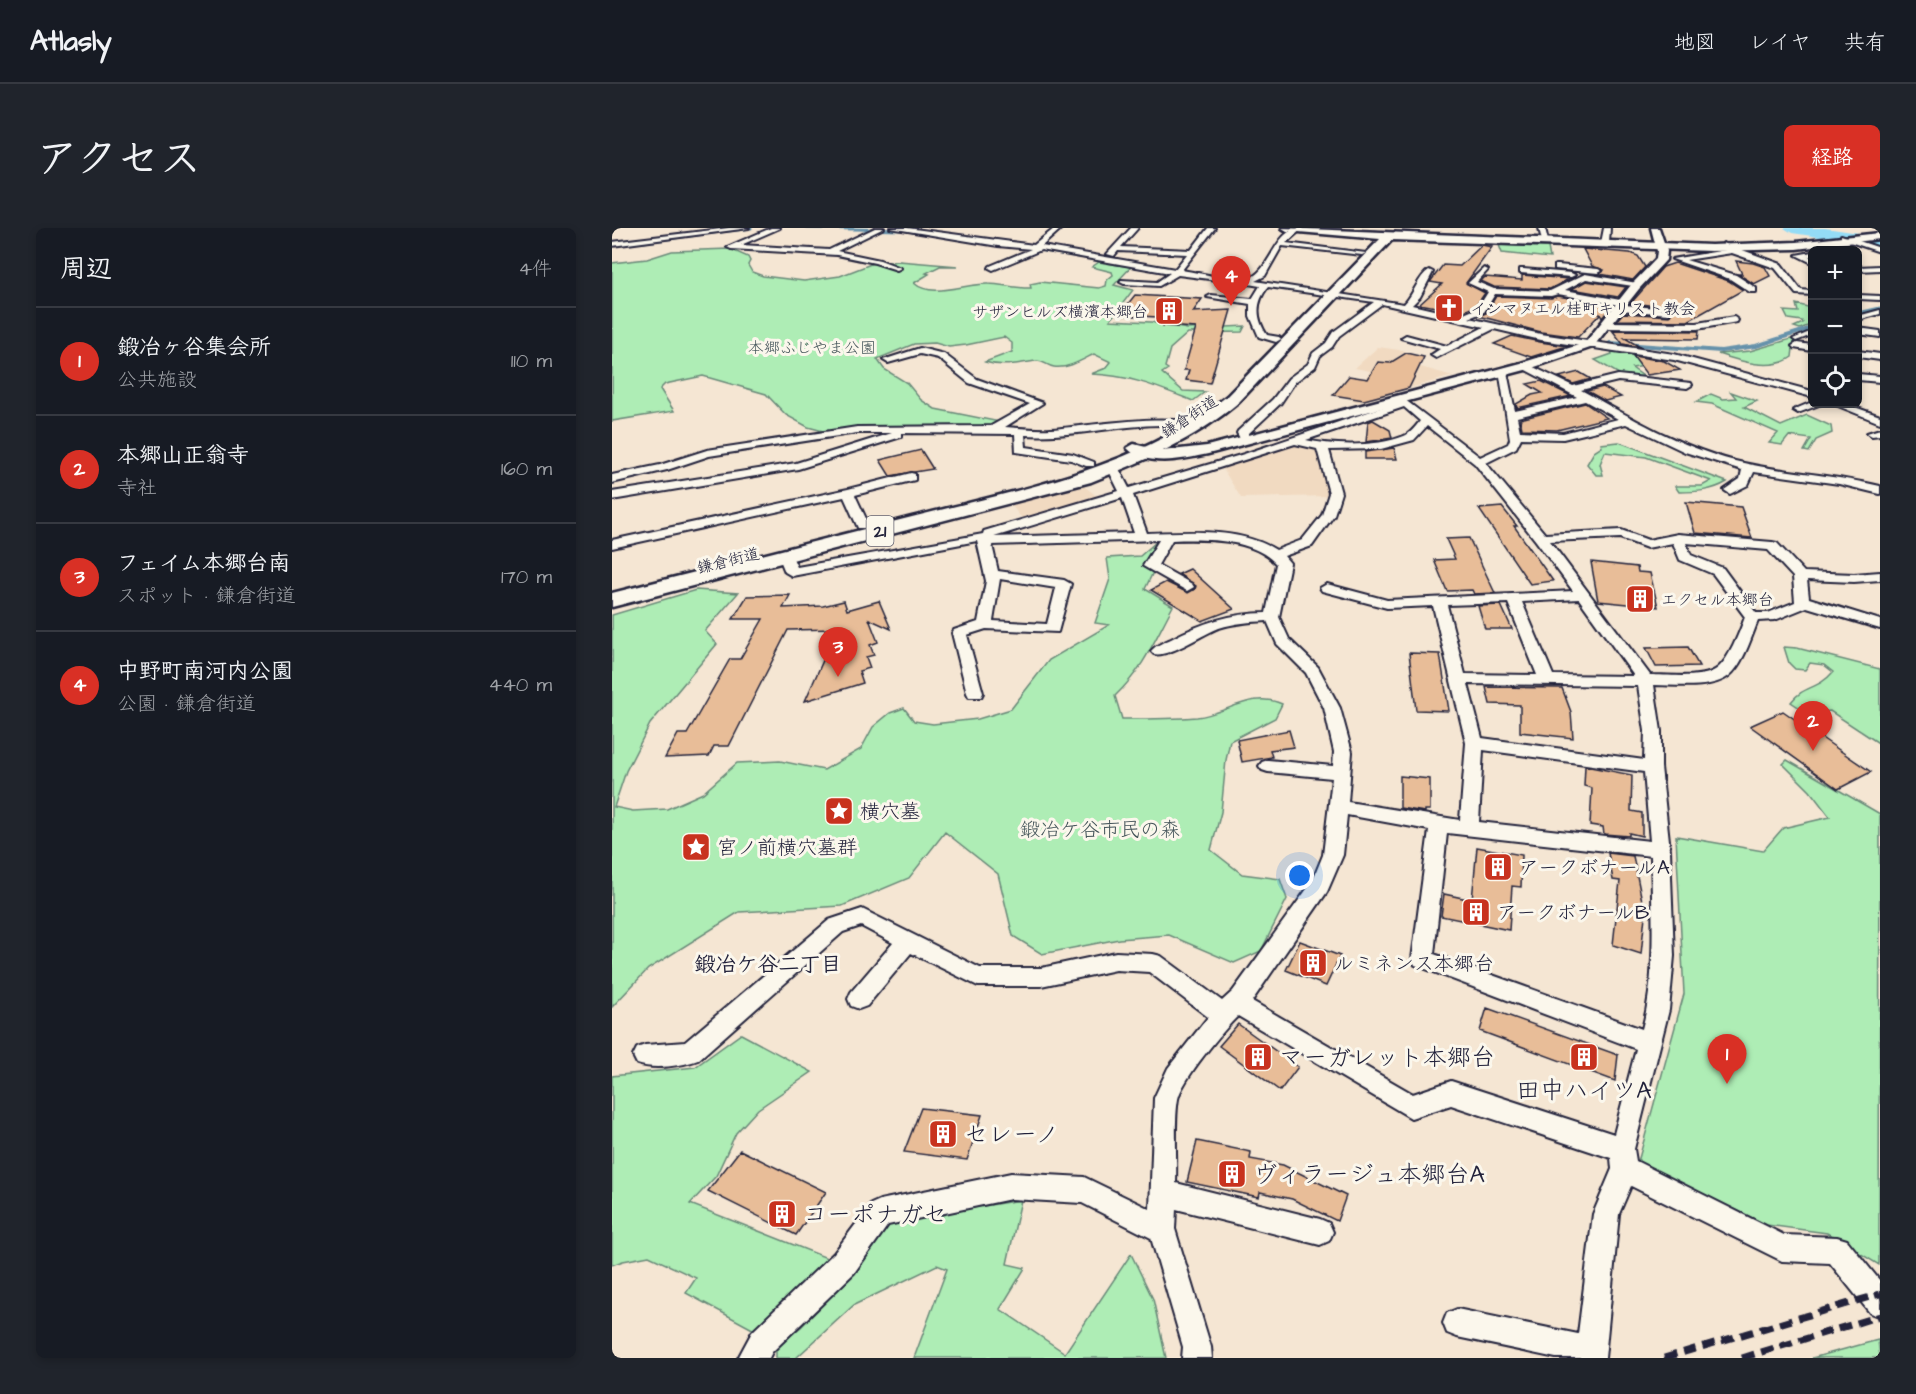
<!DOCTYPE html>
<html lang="ja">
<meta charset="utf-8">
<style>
:root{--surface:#171b24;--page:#20242c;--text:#f1f3f6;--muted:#9ea1a6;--line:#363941;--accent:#d93025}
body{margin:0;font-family:"Architects Daughter","Klee One",sans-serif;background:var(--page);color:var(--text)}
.controls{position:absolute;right:18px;top:18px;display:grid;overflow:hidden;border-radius:9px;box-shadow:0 3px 9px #0003}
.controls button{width:54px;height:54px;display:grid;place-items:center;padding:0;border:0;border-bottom:2px solid var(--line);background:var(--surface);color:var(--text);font:30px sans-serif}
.you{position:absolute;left:688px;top:648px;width:21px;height:21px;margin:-15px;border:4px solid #fff;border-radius:50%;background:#1a73e8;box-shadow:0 0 0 9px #1a73e833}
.badge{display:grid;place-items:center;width:39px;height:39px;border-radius:50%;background:var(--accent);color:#fff;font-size:20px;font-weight:700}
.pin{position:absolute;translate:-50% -50px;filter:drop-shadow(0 2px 3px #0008)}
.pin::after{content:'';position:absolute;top:32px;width:21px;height:18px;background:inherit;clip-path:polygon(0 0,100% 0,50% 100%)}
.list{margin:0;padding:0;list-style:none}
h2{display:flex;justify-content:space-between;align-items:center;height:78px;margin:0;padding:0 24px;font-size:26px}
h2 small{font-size:20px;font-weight:400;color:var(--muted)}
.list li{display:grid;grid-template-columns:39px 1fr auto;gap:18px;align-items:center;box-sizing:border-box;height:108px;padding:0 24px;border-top:2px solid var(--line)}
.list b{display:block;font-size:22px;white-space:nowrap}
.list p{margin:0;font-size:20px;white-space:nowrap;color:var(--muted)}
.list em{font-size:20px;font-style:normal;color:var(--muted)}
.icon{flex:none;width:33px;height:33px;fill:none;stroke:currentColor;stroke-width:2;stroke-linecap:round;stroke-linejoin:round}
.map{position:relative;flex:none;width:1268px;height:1130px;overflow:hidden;border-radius:9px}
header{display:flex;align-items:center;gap:36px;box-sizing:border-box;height:84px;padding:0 30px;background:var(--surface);border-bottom:2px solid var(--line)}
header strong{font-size:28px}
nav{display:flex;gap:33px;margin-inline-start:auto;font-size:21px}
.intro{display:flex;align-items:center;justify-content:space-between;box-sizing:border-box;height:144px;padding:0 36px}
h1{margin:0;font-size:42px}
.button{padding:15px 27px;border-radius:9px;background:var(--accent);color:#fff;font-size:21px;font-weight:700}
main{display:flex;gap:36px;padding:0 36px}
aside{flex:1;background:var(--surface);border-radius:9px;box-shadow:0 3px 9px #0003}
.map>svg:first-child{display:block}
.built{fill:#f1dac1}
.green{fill:#aeedb5;stroke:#688878;stroke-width:1.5}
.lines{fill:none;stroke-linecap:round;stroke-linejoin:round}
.stream-far1{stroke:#6692ab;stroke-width:3}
.stream{stroke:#6692ab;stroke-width:4}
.river{fill:#94dcf6;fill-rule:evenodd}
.building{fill:#e8bd98;stroke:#22223b;stroke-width:1.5}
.pedestrian-casing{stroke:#22223b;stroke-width:4}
.minor-casing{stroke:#22223b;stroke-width:4}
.tertiary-casing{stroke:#22223b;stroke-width:5}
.primary-casing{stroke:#22223b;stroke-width:5}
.pedestrian{fill:#fbf7ec;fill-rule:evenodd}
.minor{fill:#fbf7ec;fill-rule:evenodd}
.tertiary{fill:#fbf7ec;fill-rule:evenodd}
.primary{fill:#fbf7ec;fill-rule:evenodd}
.rail{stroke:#22223b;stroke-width:7;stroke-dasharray:13 7;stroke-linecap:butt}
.labels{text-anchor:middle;stroke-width:6;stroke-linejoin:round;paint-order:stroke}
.far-poi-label{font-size:16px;fill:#22223b;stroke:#fbf7ec;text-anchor:start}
.far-park-label{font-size:16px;fill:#45555a;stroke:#fbf7ec}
.far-street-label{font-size:16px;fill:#22223b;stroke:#fbf7ec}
.shield{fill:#fbf7ec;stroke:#636270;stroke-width:1.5}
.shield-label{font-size:18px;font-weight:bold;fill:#22223b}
.poi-label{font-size:20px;fill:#22223b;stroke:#fbf7ec;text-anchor:start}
.park-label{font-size:20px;fill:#45555a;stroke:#fbf7ec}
.neighbourhood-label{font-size:21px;font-weight:bold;fill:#22223b;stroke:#fbf7ec}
.near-poi-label{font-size:24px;fill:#22223b;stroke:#fbf7ec;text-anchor:start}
</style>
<header>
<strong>Atlasly</strong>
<nav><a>地図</a><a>レイヤ</a><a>共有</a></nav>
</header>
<div class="intro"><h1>アクセス</h1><a class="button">経路</a></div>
<main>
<aside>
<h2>周辺<small>4件</small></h2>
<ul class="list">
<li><span class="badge">1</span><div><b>鍛冶ヶ谷集会所</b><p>公共施設</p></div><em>110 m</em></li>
<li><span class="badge">2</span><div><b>本郷山正翁寺</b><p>寺社</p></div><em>160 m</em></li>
<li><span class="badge">3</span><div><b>フェイム本郷台南</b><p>スポット · 鎌倉街道</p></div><em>170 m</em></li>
<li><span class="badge">4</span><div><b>中野町南河内公園</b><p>公園 · 鎌倉街道</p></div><em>440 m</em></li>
</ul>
</aside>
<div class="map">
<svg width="1268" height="1130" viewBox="0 0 1268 1130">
<rect width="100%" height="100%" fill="#f5e6d3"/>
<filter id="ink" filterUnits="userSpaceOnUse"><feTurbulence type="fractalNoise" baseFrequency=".0167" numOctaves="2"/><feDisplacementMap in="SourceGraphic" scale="12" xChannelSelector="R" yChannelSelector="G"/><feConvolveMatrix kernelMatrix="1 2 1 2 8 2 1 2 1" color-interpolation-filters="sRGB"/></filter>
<g filter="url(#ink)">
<path class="built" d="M766,119L794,123L783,132L841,148L747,174L740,173L758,143L743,140Z
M677,215L706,221L716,268L629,270L609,238Z
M472,258L487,270L413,294L399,277Z"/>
<path class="green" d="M887,17L936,19L938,30L890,25Z
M118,21L136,29L138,33L136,37L140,44L151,48L192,53L228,48L259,36L287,33L346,38H328L314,45L317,46L302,55C319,71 356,55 376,56C390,56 405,61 419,60L418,56L428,54L487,60L494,58L495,52L501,47L500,44L480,39L487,34L519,39L502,57L521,62L498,92L539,94L575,101L633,98L630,104L576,105L558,121L553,139L556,141L550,145L571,163L593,164L581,173C545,159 518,147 479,146L494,140L499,134L482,126C470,132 456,141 442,139C435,138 431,132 424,133C406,135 391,140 373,134L400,124V115L392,109L354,117L337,119L323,115L302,116L265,131L272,141L295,155L309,172L323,181L393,195L381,201L222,206L196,199L174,187L154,166L91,148L53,156L48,161L62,183L0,193V35L35,31L60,23Z
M1184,76L1200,80V96L1188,101L1182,99L1191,95L1190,93L1176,91L1172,83L1186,84Z
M1179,111L1182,112L1180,129C1160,144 1127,133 1106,126L1138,123Z
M999,122L1054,135L1020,140L1034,150L1012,149L983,132L1000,126Z
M1119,164L1145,173L1132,179L1169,198L1195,187L1219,198L1220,205L1204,212L1197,224L1192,223L1199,211L1177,208L1170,217L1157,215L1166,205L1100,176L1084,174L1099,166L1111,171L1124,170Z
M1007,214L1115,254C1100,263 1084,264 1067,264L1063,258H1090L1099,253L1034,229L993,224L988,236L991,247H984L975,236L982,224L990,219L989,216Z
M544,314L555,315L533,361L561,378C542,413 533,439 503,468L510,491C535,491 560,491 585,489C614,486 641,462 670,476L663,490L618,513L614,532L609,584L599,622L630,646L668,651L675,671L649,723L622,735L557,707L507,711L430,726L401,708L386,646L333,604L297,650L230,678L127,684L36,741L0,779V387L84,362L126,365L93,403L105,416L38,496L14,543L2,579L21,583L55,581L91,565L125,535L168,533L212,542L249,521L261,499L278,485L292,480L302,493L321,496L366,491L399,481L437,432L497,397L483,395L498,351L495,330L528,328Z
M1172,419L1185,420L1268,441V516L1218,483L1197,486L1179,474C1192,457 1206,462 1221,444L1212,437L1198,435L1193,442L1183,441L1177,435Z
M1175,532L1268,586L1267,1037L1215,1005L1155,997L1026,934L1072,766L1064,608L1151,623L1171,600L1218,589L1198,563L1171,536Z
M129,806L200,844L146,881L124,905L104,948L78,976L215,1030L146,1104L74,1065L84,1050L37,1028L11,1033L0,1037V848L83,839Z
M409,972L395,1036L413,1040L388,1081L453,1125L519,1026L541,1071L554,1130H302L335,1041L325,1037L242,1077L184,1130H164V1119L189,1099L245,1042L273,998L304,989Z
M1266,1112L1268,1130H1200Z"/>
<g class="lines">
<path class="stream-far1" d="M195,0L289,2L398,19
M32,14L139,0
M421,21L520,38
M1246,85L1268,80"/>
<path class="stream" d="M998,115L1109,123L1144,118L1200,100"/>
<path class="river" d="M1172,0H1213L1268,8V18L1180,5Z"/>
</g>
<path class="building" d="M870,17L880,19L854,55L873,65L864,78L850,84L808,76L830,56L818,54L831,37L848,38Z
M971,21L1018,25L1026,28L1033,39L1021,52L988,46L992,42L980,38Z
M1124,33L1141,35L1153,39L1158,48L1142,56L1126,46H1130Z
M1063,35L1117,53L1131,62L1076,93L1005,92L1011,85L1058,88L1060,83L1054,79L1019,75L1051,39Z
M910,47L957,51L938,61L882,59L869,53L873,49L910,52Z
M974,53L1014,59L1006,69L960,61Z
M523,67L590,71L581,84L619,82L598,155L574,152L577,142H572L584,100L551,98V90L546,89L507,87Z
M884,68L939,70L946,68L1000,78L990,90L988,86L966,109L929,104L867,88L874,85Z
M1000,102L1085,103H1087L1086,111L1013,110L1028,119L1011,116Z
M900,108L928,114L955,118L919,129L882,116Z
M794,125L812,129L797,160L752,172L721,167L737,148L756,151L766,134L778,135Z
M1021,128L1052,133L1068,142L1035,147Z
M967,144L979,151L961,156L947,149Z
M929,153L959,168L905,180L904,176L920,167L930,165L915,156Z
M991,159L1009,169L993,173L975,163Z
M973,175L995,190L945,202L910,201L908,191Z
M761,192L778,202L780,210L754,214L756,194Z
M782,220L785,231H753V224Z
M309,222L321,241L278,248L268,232Z
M1074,274L1129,279L1140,310L1083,305Z
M890,279L905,298H902L941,353L918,356L867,281Z
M857,310L883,365L862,366L860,362L835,363L822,332L843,331L834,311Z
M979,334L1025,339L1026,344L1038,345L1046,379L986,373Z
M578,341L622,381L590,393L539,362L554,354L576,365L583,361L584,358L567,346Z
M178,367L171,380L211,378L232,373L235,382L267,373L279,401L257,391L266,414L258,417L262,427L254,429L258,440L247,443L251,455L193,473L225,401L176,402L117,518H102L97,528L53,530L66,506H75L118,431H128L151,391H121L135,368Z
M889,377L900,401H873L866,378Z
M1076,419L1087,438L1044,439L1034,420Z
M797,425L828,426L837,483L804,482Z
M874,459L950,460L959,484L961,510L908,504V477L878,476Z
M1171,483L1217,515L1259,544L1226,561L1138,498Z
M677,502L682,519L658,522L660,529L630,534L625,512Z
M973,538L1020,547L1019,583L1030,585V608L1017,605V608L992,606L991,599L978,597L980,560L972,558Z
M788,548L818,551V582H813V584L788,580Z
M865,619L910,627L909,659L900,658L897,702L829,688L832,666L860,672Z
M996,625L1021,628L1031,678H1034L1029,726L1001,717L1008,653L1001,652Z
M688,713L728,728L714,758L674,742Z
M875,780L1006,827L1003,853L868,803Z
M626,796L686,839L668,863L607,818Z
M309,880L370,887L355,932L292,924Z
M585,913L639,924L638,931L671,937L734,968L725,993L680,971L648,964L647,969L575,954Z
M128,922L214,964L184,1007L96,963Z"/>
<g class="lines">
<g class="pedestrian-casing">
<path id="pedestrian" d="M1268,82V86L1246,92V88Z
M1200,103V107L1184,113L1181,111Z"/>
</g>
<g class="minor-casing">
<path id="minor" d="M117,0H137L0,18V14Z
M159,0H168L129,17L217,22L263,0H272L225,23L268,32L289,40L285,42L263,35L225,27L119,21L115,19Z
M278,0H295L422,17L443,0H450L430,18L563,41L575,26L506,23L502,28L495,26L519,0H526L509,19L579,22L596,0H603L570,42C583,44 625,54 635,51C661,43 661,0 691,0L674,15L754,25L750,27L670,18L653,48L643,53L792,76C802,66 806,49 817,42L821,44L808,69L800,77L847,88L866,80L876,64L856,55L872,40L876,42L865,54L882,61L938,63L973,46L1025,55L1029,57L1028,59L974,51L953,62L1014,73L1013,77L1054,81L1058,84L1057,86L1008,82L1004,79L1007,77L946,66L939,68L883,66L872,84L857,90L929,106L1062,126L1200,163V169L1062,132L929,112L882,101L824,130L819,127L828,121L789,110L794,107L835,118L872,99L770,76L727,108L720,119L708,128L703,139L683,154L669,175L636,206L640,212L634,215L630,214L625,205L626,203L661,171L677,150L696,136L701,125L714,115L721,104L762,74L656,59C643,75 644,90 655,107L667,109L669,111L664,114L647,109L638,88V76L595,69L599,67L640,71L648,58L636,56L631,58L628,55L566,47L547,58L512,56L508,54L509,52L545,54L558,45L429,22L381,42L377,40L378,38L419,21L386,18Z
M927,0H933L936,13H930Z
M992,0H998L997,15L993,17L989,15Z
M1229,7L1268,20V24L1229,11Z
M1111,15L1169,36L1189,62L1200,63V67L1184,66L1163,40L1120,25L1074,32L1124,47L1144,60V64H1138L1118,51L1060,31L1114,22Z
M1200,24V28H1197L1200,30V35L1184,27Z
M946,37L986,41L990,43L986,45L943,41V37Z
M1268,38V42L1246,43V39Z
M911,41L959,45L963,47L959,49L908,45V41Z
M1246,67L1268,68V72L1246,71Z
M1122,89L1126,92L1125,94L1085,101L995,100L991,97L995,94L1085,95Z
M1246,100L1268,103V109L1246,106Z
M1185,115L1200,117V123L1182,120L1180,118Z
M308,120L332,126L365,151L431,175L393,199C408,200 424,202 439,201C470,199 569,182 590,199C581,207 562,197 550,197C504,197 459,210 413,207L414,219L461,226L482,234V238H474L459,232L404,224L403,206L289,205V209L186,241L0,272V264L184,235L280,205H245L97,228L55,242L0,255V247L48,237L95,222L245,199L379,198L418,176L357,155L326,130L308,126L276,135L271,132Z
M1246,123L1268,126V132L1246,129Z
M913,135L961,158L1006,147L1079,155L1080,157L1075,160L1006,153L969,162C1018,189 1068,219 1123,233C1171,245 1220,246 1268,258V266L1227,256L1142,244L1136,257L1118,266L1112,262L1128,251L1130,242L1073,224L1014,196L951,211L909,210L904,220L874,235L933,306L1009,302L1036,312L1066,306L1160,314L1165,315L1192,344L1242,346L1268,344V352L1242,354L1195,352L1197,370L1268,392V401L1195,379L1163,392L1146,393C1139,410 1131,437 1117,448C1099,462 1063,457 1042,457L1049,503V539L1058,622L1062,728L1057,782L1022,921L1024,933L1172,1007L1225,1009L1235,1012L1268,1053V1089L1258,1085L1218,1035L1170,1033L1019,958L1007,986L993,1130H944L845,1109L835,1105L831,1095L835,1085L845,1081L966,1106L981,986L1000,941L999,930L839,877L799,890L626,788C611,802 570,852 566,871C562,893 565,932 564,955L708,991L717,995L721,1004L717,1013L708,1017L564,981L563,1001L599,1119L600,1130H570L571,1119L539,1010L470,975L399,971L276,997L242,1045L160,1124L157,1130H126L140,1104L222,1025L259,976L268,972L399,945L472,949L538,981L542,870L556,840L596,789L537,744L504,742L429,758H366L299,725L255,778L247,781L239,778L236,771L239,764L281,715L249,698L231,704L86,832C70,838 41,842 25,836L21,828L25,820L33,817L73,814L217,692L250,681L368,740H429L504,724L541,726L549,728L610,773L621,763L700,654L711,627L720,550L656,544L650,542L647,538L650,534L656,532L721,538L722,524L712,480L694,445L665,416L655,393C638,394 623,395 607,400C591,406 556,430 542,426L539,423C544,417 552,414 559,411C589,395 619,385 654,385L664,336C640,310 593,311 560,312L546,337L580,356L582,359L575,363L531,338L547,312L380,317L386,343L452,352L459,356L446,404L374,401L355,407L371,465L369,469H357L355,465L340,405L342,402L366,394L374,353L365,313L180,348L173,344L166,327L168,324H178L185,339L371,306L372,303L507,263L495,239L497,237H505L517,260L632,226L786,174L783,171L788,168L868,229L896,216L898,211L887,142L895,144L903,183L965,169L910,140V136ZM973,173L1006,191L951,205L908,203L905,189ZM792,179L808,193C804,198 798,206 792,208C766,219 721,218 694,212ZM815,198L863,236L924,313L961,363L775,372L715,356L708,360L710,363L775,380L821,378L854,515L848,592L736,574L740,524L728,480L706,439L677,411L667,389L678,335L672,328L700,318L722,287L729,265L717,222L769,221L802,212ZM683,216L705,221L717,265L710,287L690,312L664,322C626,299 576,304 535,305L521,267ZM510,270L522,305L381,309H382ZM1008,310L1035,320L1061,315L1068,332L1101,346L1133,389C1128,403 1116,435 1103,442C1090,451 1054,447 1038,447L938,313ZM1074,315L1156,322L1181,349L1183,374L1156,385H1144L1111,340L1079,327ZM388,351L444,360L435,396L381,393ZM967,371L1022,448L941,447L910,374ZM896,375L925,447L853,446L835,377ZM856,456L1026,458L1033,503L1032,532L870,510ZM871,522L1032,544L1038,613L867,594ZM735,587L817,602L800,731L803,737L1024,821L1002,906L839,853L801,866L640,773L715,664L731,627ZM835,605L1039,628C1040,686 1045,745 1030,801L822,726Z
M1246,146L1268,148V154L1246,152Z
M1200,174L1210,176L1186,185L1181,182Z
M1221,176H1234L1268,188V195Z
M1268,201V207L1260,208L1255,205Z
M299,245L303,246V252L243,267L257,297L256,300H246L232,269L0,320V312L236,261Z"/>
</g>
<g class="tertiary-casing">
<path id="tertiary" d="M1039,0H1047L1055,23L1054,32L1027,61L981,119L917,141L596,226C573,231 534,240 515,220L522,216L550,223L595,218L909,135L973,115L1019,57L1044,31L1045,23Z"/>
</g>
<g class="primary-casing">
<path id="primary" d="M670,0L1099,17L1184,14L1268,5V11L1184,21L1099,23L780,12L627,174C582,212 532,233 479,254L0,379V365C100,340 200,314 300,289C409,261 526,241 615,168L768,11L675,3Z"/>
</g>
<use href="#pedestrian" class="pedestrian"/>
<use href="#minor" class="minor"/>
<use href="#tertiary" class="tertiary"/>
<use href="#primary" class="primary"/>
<path class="rail" d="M1052,1130L1268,1066
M1130,1130L1268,1088"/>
</g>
</g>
<defs>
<g id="church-square" transform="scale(1.5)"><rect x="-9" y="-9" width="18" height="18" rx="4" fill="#c8321e" stroke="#fbf7ec"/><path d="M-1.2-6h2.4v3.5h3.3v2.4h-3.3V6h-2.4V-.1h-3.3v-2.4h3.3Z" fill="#fff"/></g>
<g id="building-square" transform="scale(1.5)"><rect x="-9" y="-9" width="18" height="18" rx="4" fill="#c8321e" stroke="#fbf7ec"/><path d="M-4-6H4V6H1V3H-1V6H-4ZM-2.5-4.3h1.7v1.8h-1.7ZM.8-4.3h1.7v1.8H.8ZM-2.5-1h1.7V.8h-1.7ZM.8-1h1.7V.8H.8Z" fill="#fff"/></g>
<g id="sight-square" transform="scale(1.5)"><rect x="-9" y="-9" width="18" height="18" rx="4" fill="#c8321e" stroke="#fbf7ec"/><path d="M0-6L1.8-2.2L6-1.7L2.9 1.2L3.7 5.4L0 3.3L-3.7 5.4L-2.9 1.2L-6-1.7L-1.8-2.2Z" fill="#fff"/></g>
</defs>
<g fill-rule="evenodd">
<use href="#church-square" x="837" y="80"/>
<use href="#building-square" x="557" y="83"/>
<use href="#building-square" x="1028" y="371"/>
<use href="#sight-square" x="227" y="583"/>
<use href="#sight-square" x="84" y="619"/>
<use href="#building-square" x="886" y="639"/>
<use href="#building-square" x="864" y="684"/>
<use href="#building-square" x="701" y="735"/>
<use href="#building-square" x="646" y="829"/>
<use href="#building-square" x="972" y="829"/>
<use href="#building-square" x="331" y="906"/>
<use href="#building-square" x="620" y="946"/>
<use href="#building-square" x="170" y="986"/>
</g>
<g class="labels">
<g class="far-poi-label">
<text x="858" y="86">インマヌエル桂町キリスト教会</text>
<text x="536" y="89" text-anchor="end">サザンヒルズ横濱本郷台</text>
<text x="1049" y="377">エクセル本郷台</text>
</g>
<g class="far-park-label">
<text x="200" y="125">本郷ふじやま公園</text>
</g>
<g class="far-street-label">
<text transform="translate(577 188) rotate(-33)" y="6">鎌倉街道</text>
<text transform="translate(116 332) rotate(-14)" y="6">鎌倉街道</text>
</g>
<rect class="shield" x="254.5" y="288" width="27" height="30" rx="4.5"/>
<g class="shield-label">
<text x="268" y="309">21</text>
</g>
<g class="poi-label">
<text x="248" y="590">横穴墓</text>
<text x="105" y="626">宮ノ前横穴墓群</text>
<text x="907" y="646">アークボナールA</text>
<text x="885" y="691">アークボナールB</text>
<text x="722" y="742">ルミネンス本郷台</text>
</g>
<g class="park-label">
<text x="488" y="608">鍛冶ケ谷市民の森</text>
</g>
<g class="neighbourhood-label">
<text x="156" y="743">鍛冶ケ谷二丁目</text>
</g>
<g class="near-poi-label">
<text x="667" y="837">マーガレット本郷台</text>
<text x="972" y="870" text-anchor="middle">田中ハイツA</text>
<text x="352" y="914">セレーノ</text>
<text x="641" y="954">ヴィラージュ本郷台A</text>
<text x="191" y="994">コーポナガセ</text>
</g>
</g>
</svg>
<div class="controls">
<button>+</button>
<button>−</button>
<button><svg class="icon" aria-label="locate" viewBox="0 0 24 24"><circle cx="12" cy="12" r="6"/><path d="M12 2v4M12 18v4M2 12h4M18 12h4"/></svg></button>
</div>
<div class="you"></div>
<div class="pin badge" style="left:1115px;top:856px">1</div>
<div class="pin badge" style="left:1201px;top:523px">2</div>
<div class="pin badge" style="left:226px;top:449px">3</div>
<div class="pin badge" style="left:619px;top:78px">4</div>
</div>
</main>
